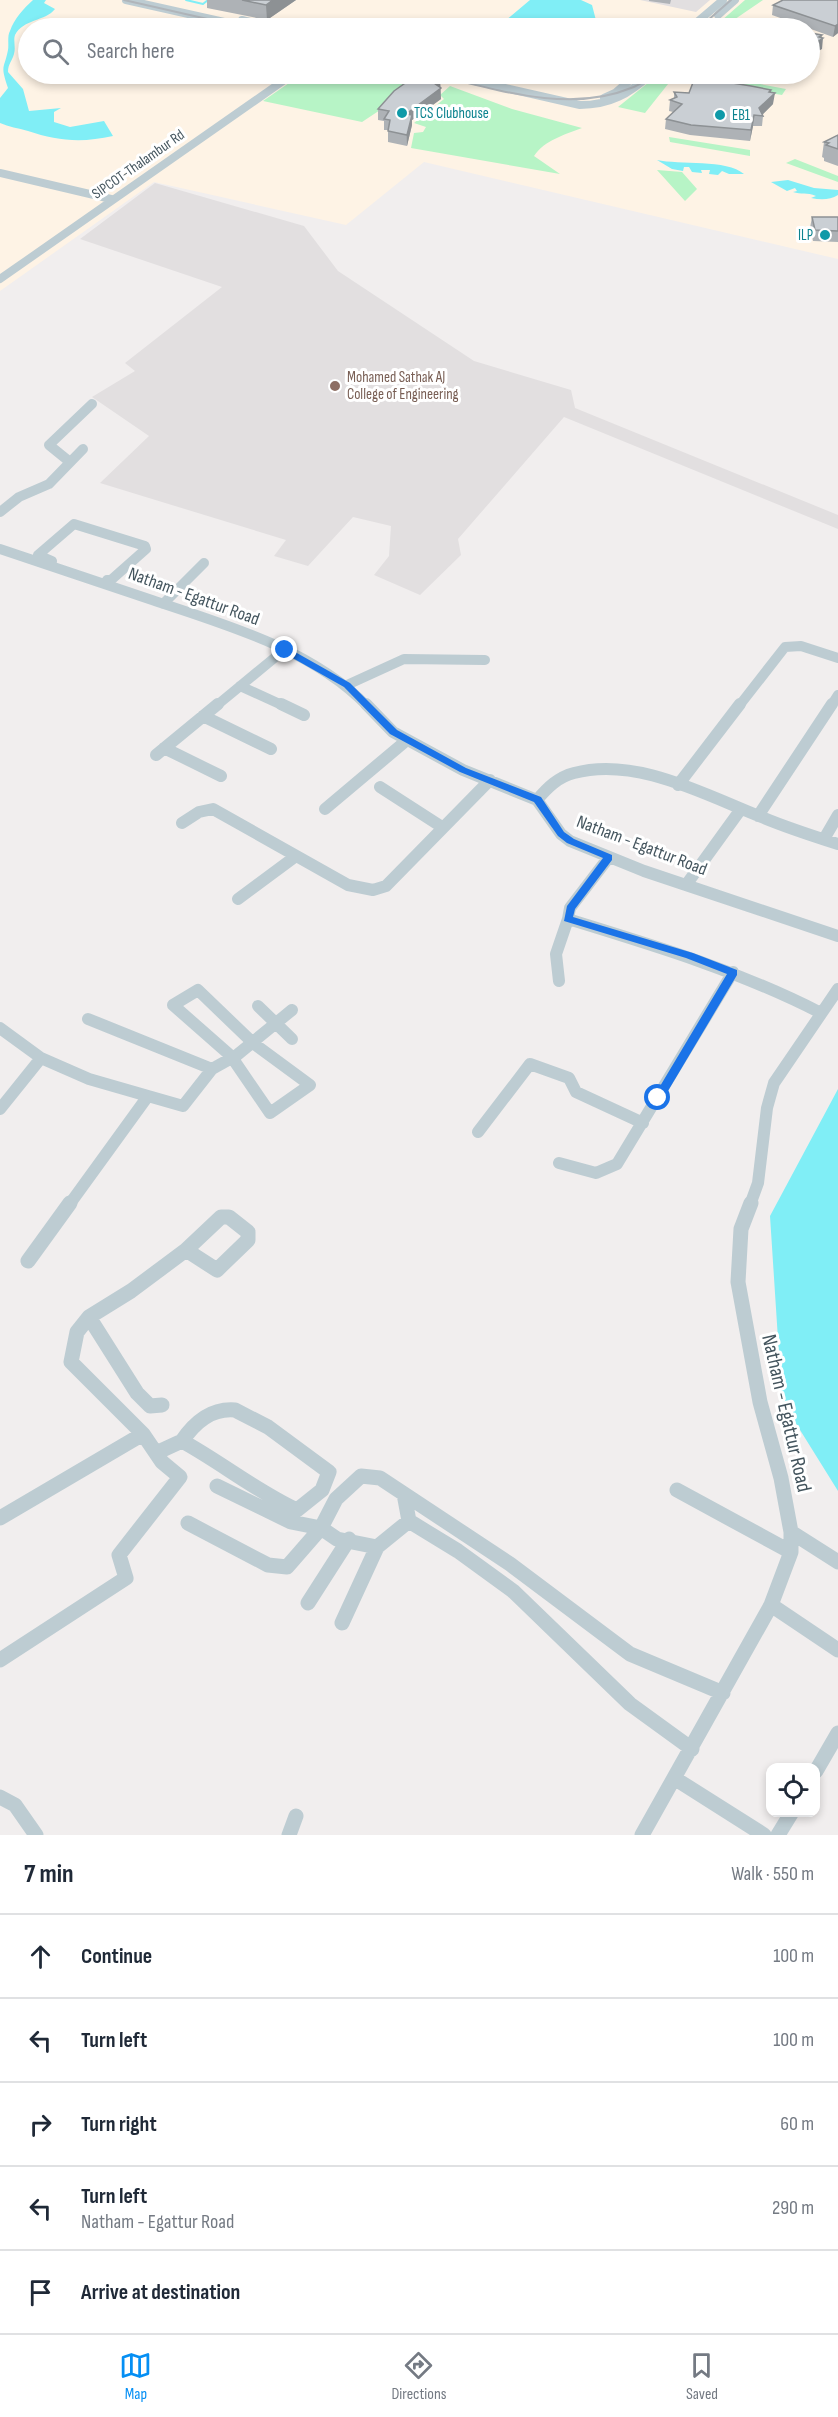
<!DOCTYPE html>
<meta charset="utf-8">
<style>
:root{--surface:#fff;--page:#f6f6f7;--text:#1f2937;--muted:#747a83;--line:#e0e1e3;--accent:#058ff4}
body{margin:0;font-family:"Sofia Sans Condensed",sans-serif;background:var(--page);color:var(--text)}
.controls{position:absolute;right:18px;bottom:18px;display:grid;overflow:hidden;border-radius:12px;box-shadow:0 3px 9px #0003}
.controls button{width:54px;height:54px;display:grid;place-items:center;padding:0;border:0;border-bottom:2px solid var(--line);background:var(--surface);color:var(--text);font:30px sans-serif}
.stop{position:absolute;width:18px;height:18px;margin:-14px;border:4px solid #1a73e8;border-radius:50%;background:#fff}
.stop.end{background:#1a73e8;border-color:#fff;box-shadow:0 2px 6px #0008}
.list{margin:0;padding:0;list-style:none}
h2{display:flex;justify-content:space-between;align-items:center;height:78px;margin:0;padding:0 24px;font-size:26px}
h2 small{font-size:20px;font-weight:400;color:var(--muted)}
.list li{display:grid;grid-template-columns:39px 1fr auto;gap:18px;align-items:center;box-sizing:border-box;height:84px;padding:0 24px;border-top:2px solid var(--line)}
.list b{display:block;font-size:22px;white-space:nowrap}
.list p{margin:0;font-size:20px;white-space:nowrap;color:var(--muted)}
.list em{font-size:20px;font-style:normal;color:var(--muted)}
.icon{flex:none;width:33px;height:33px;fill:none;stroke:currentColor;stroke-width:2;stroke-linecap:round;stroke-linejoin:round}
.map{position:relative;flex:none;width:838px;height:1835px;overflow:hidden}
.search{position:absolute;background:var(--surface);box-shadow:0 3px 9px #0003;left:18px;right:18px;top:18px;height:66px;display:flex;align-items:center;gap:15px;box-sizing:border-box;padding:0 21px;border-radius:33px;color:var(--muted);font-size:22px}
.sheet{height:498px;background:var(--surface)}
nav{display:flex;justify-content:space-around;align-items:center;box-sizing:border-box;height:84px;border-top:2px solid var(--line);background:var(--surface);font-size:16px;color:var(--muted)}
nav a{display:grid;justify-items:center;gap:3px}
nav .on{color:var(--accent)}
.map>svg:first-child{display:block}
.commercial{fill:#fef3e5;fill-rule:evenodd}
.education{fill:#e2dfe0}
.green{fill:#b7f4c6}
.water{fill:#80eef6}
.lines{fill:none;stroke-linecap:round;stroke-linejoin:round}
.stream{stroke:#80eef6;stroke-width:2}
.minor-far3{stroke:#bdccd2;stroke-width:8}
.minor-far2{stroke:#bdccd2;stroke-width:10}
.minor-far1{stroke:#bdccd2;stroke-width:12}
.minor{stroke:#bdccd2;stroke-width:15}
.rail{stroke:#b0b5ba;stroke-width:2}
.wall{fill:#aeb2b6}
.shaded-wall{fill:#8d9194}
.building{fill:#cacfd4;stroke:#8d9194;stroke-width:1.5}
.route{fill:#1a73e8}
.culture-dot{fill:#0f9aa8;stroke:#fff;stroke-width:2}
.education-dot{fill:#8d6e63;stroke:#fff;stroke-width:2}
.labels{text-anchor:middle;stroke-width:6;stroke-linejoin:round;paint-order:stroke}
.far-culture-label{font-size:15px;fill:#0d838f;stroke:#fff;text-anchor:start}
.far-street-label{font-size:15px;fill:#44555e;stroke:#fff}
.far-education-label{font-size:15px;fill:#785e54;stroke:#fff;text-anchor:start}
.street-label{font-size:18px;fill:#44555e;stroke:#fff}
.near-street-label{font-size:21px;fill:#44555e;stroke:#fff}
</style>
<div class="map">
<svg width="838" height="1835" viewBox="0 0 838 1835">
<rect width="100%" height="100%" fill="#f1eeee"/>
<path class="commercial" d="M0,0H838V259L424,162L346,225L154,182L0,291ZM28,28H810V74H28Z"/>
<path class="education" d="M640,0H710L696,12Z
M155,183L304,226L338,271L474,361L571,390L575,408L838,515V529L564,417L458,539L461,555L420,595L374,575L389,556L391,526L353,517L308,566L274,556L286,540L100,483L149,436L92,397L135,371L125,363L222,287L80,239Z"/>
<path class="green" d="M745,0H763L722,28H713Z
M302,74H425L433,75L362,122L263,101Z
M659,74H676L645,113L618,107Z
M702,74H707L786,89L782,95L697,81Z
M450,86L512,109L582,128C564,135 545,140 534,156L560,174L411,148L414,133L423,132L426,127L414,123L444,99L440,95Z
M669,137L750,150V156L670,142Z
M795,159L838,176V182L786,163Z
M657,170L682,172L697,189L685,201Z"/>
<path class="water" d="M33,0H46L44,3L55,9C46,21 23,19 15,35C13,40 16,47 14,54C12,61 8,64 8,72L23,89L29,111L61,108L54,112V122L70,127L104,121L113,136C82,143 57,141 28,131C18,128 9,127 0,123V98L8,88C0,64 4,70 8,50C9,44 7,36 10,31C14,19 24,8 33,0Z
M530,0H581L592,5L598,28L499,26Z
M657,160C679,165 727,159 744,174H729L722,171L718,175L709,174L710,170H701L702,173L692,172L689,167H684L683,171L672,169Z
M788,180L814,188L838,190V195C830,200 821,200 811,198L816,196C807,192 801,195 793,192L797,191L795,188L787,191L771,182Z
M838,1089V1491L782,1401L770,1216Z"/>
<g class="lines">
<path class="stream" d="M186,0L203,4L208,0"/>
<path class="minor-far3" d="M126,0L251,28
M718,15L735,0
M242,20L276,28
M690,28L723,0
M444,74L580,105C610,105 629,94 651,74
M604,98L615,93L637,74
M0,173L111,199
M0,279L293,74"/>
<path class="minor-far2" d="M70,462L49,445L92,404
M0,512L19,497L49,484L83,449
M0,549C51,566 101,583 152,600C226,625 312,649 367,706
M52,561L38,555L74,524L145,546L146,549L111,580H107
M163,604L204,563
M347,685L404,659L485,660
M240,686L284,706
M216,706L284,650
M739,706L785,647L801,646L838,658
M831,706L838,695"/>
<path class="minor-far1" d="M281,704L304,715
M366,704L393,732L463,770L537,800L561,834L570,841L644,871L838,936
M203,716L271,749
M164,748L221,776
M156,755L218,704
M678,785L740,704
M380,787L442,827
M537,800C547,788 558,777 574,773C637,756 707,796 764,818C788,828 813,836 838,844
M325,809L407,740
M758,816L832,704
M182,823L199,812L213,809L348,885L373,890L386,886L490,780
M824,839L838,815
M609,857L570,908L568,919C656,946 739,971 821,1013
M686,885L741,809
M238,899L296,856
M559,981L556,954L568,919
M198,990L253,1043L310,1085L270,1113L231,1056L173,1005Z
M258,1006L292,1039
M88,1019L212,1069L183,1106L148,1096
M0,1028L41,1058L89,1079L148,1096L69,1205
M212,1069L237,1055L292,1010
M0,1109L41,1058
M478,1132L530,1064L569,1078L576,1092L643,1123
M559,1163L596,1173L617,1164L733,972
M750,1205L758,1183L767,1108L774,1083L838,989"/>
<path class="minor" d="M221,1217H229L248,1232V1240L217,1270L186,1250Z
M28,1261L70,1203
M89,1317L137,1393L150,1406L162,1405
M235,1410L268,1427L329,1472L322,1490L297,1510C256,1491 222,1463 182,1441C195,1422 211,1408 235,1410Z
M156,1453L182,1441
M217,1486L291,1522L321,1528
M677,1490L791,1552
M404,1494L409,1521L458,1551L513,1591L630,1704L692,1749
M0,1518L143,1434
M409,1521L377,1547L337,1539L321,1528L336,1499L361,1476L380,1478L510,1564L630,1654L723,1693
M188,1523L268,1565L287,1567L321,1528
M791,1532L838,1562
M308,1603L349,1539
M771,1605L838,1650
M342,1623L377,1547
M0,1660L126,1578L119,1555L180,1477L162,1462L143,1434L71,1362L77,1332L89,1317L131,1291L186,1250
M816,1771L838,1733
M674,1778L764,1835
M0,1797L15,1805L36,1835
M289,1835L296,1816
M642,1835L771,1605L791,1552V1532L781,1478L760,1402L738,1282L741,1229L751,1203
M778,1835L792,1812"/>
<path class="rail" d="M124,0L247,28
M699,28L731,0
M432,74C494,89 569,114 631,88C640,85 647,79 655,74"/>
</g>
<path class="wall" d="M207,0H296L267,20L207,8Z
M649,0H671L670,4L649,1Z
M838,0V33L833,37L772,15L773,5Z
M740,74H794L791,81L759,78Z
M440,80L441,99L412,120V125L407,146L388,142V130H384V121L378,120V109Z
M674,92L689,93L771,92L773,104L763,114V116L762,126H753L750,141L690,135L665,129L666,119L673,112L669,111L670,100L674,99Z
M838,135V166L824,161V158L822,157L824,142Z
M812,217H838V242L813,241L810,228Z"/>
<path class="shaded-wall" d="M273,0H296L267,20L266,5Z
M838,24V33L833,37L835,26Z
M822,35L821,40L823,38L822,49L810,56V47Z
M440,80L441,99L412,120V125L407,146L406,114L434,83Z
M771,90L770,97L775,93L773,104L761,116L759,108Z
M754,115L753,126L750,141L751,130Z"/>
<path class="building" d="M242,0H273L266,5Z
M783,0H838V24L835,26L773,5Z
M751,21L789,28H746Z
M810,33L822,35L819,37L823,38L810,47Z
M418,74H427L440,80L434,83L441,88L406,114L412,115L407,135L388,131L390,120L384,119L389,111L378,109L394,91Z
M695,77L751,86L771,90L769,92L775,93L759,108L763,116L754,115L751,130L691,125L666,119L682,104L670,100L677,97L674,92L689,93Z
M838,135V149L826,145L829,143L824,142Z
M812,217H838V231L815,230Z"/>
<path class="route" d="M282,648H288L350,683L397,730L466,768L541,797L564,832L574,839L612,855V860L575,909L573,917L693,953L737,970V975L662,1101L658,1102L653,1098L727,974L686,958L564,921L567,906L603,858L567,843L558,836L534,802L460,772L390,734L344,687L282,652Z"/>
<g class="culture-dot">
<circle cx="402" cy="113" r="6"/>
<circle cx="720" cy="115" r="6"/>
<circle cx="825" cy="235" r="6"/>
</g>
<circle class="education-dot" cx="335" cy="386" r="6"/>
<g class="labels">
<g class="far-culture-label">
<text x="414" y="118">TCS Clubhouse</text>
<text x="732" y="120">EB1</text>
<text x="813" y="240" text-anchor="end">ILP</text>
</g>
<g class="far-street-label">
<text transform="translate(138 164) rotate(-35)" y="5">SIPCOT-Thalambur Rd</text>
</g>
<g class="far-education-label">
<text x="347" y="382">Mohamed Sathak AJ<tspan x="347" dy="17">College of Engineering</tspan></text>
</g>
<g class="street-label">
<text transform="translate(194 596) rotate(20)" y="6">Natham - Egattur Road</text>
<text transform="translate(642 845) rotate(21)" y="6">Natham - Egattur Road</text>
</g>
<g class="near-street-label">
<text transform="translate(787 1413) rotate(77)" y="7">Natham - Egattur Road</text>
</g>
</g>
</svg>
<div class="controls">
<button><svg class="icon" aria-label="locate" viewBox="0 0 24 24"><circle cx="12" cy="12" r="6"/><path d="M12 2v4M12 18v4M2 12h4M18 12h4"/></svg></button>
</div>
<div class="stop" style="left:658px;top:1098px"></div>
<div class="stop end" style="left:285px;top:650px"></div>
<div class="search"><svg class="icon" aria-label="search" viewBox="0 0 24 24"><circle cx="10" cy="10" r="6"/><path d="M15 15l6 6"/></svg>Search here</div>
</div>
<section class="sheet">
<h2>7 min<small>Walk · 550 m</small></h2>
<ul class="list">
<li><svg class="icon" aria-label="ahead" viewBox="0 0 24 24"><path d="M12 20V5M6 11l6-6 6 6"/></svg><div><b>Continue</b></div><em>100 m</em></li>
<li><svg class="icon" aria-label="left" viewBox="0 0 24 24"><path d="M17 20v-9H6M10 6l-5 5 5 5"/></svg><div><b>Turn left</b></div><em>100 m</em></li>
<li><svg class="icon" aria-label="right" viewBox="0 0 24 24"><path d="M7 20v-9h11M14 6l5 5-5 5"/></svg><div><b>Turn right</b></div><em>60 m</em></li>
<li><svg class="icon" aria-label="left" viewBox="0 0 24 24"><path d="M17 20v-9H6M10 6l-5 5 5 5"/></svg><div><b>Turn left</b><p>Natham - Egattur Road</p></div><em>290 m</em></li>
<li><svg class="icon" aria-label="arrive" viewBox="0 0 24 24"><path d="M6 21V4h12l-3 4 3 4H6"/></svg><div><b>Arrive at destination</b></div></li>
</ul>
</section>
<nav>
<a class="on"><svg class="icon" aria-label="map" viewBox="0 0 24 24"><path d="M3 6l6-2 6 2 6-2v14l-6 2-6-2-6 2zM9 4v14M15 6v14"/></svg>Map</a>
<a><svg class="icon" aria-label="directions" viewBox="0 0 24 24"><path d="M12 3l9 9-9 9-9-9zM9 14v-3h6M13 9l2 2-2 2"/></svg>Directions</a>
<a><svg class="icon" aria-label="saved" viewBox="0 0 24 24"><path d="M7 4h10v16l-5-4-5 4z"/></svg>Saved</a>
</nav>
